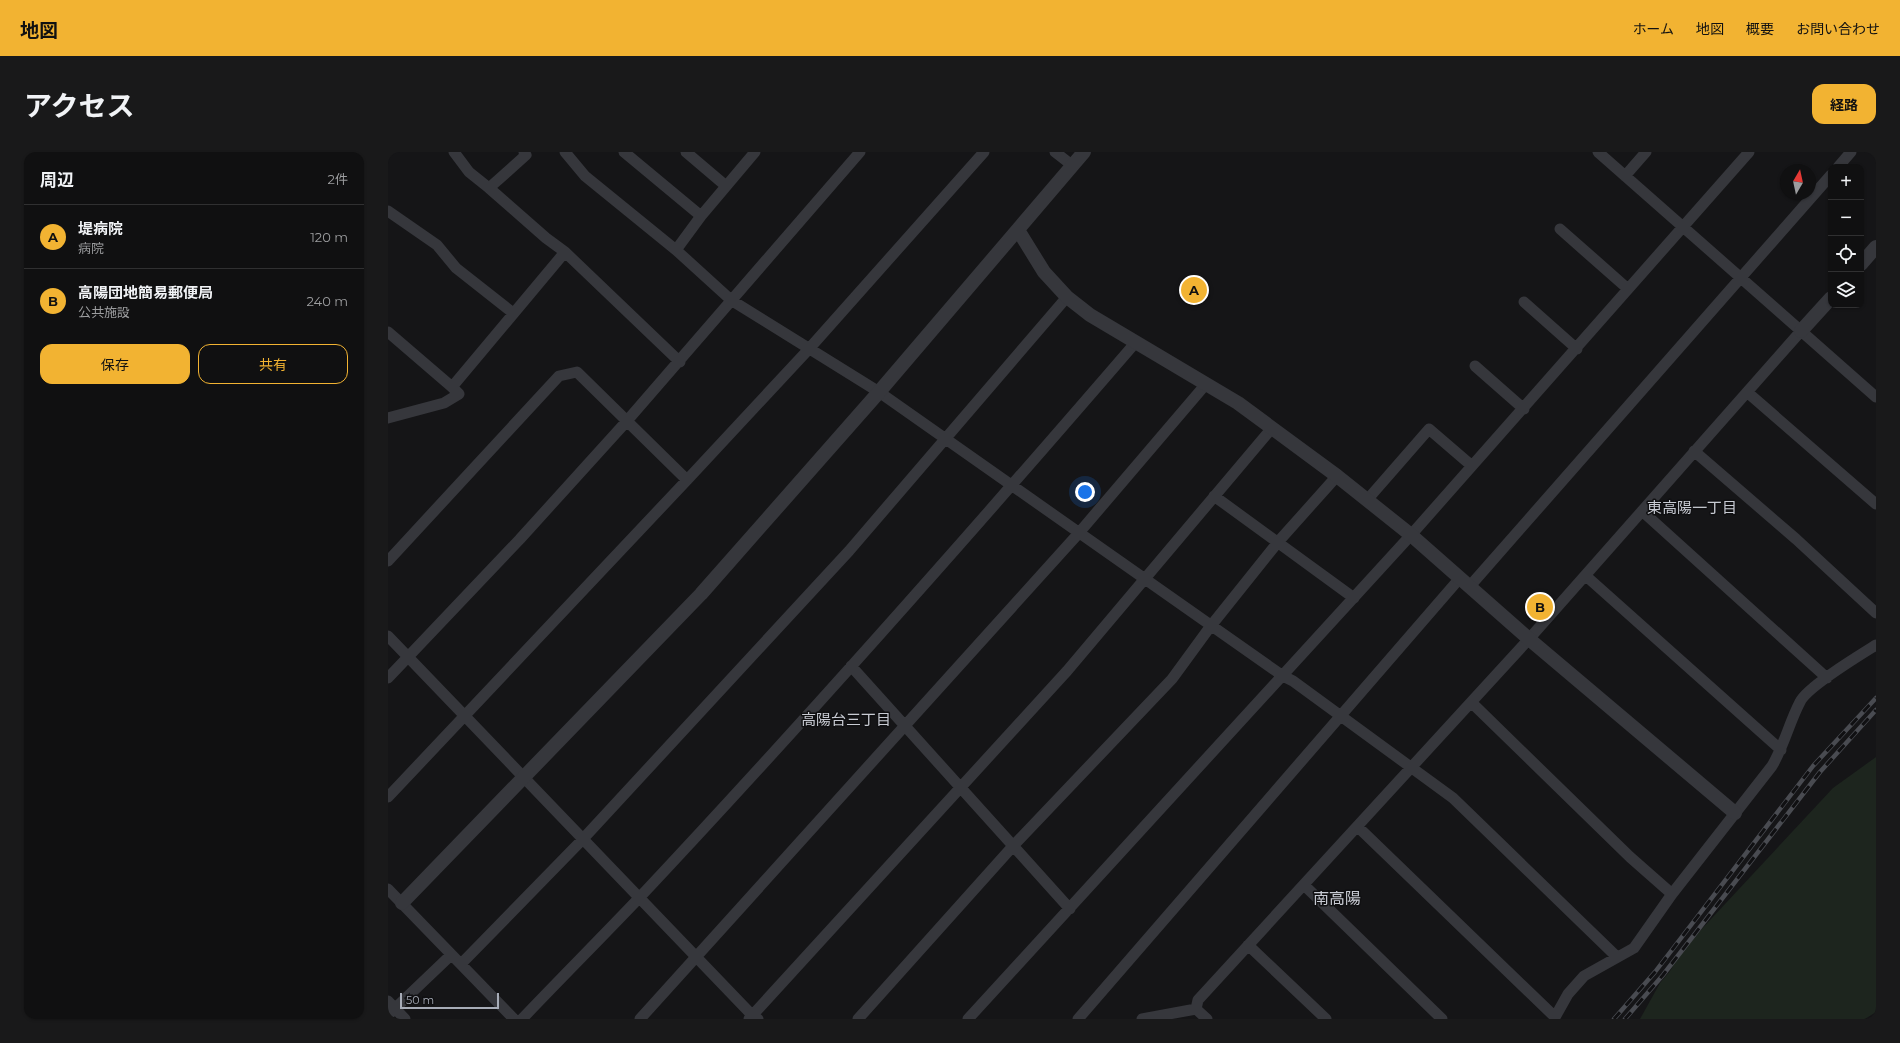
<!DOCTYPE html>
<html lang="ja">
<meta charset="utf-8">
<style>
:root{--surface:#101011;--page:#19191a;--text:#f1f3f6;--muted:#9c9d9f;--line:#303031;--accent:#f2b332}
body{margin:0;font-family:Montserrat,"Noto Sans JP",sans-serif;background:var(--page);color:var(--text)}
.controls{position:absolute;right:12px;top:12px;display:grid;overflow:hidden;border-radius:8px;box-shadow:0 1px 3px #0004}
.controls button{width:36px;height:36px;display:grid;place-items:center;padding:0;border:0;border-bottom:1px solid var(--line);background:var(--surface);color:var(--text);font:20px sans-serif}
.compass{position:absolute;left:1392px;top:12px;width:36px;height:36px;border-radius:50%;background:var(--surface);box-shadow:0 1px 3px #0004;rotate:9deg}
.scale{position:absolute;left:12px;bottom:10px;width:99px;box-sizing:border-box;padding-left:4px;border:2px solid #a7acb7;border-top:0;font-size:11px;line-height:14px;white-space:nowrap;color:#a7acb7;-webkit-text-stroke:3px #101012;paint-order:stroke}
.you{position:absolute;left:697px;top:340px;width:14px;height:14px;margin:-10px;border:3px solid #fff;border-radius:50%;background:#1a73e8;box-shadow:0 0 0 6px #1a73e833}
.badge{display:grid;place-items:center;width:26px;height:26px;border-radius:50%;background:var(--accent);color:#111;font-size:13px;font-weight:700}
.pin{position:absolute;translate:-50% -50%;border:2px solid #fff;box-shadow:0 1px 4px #0006}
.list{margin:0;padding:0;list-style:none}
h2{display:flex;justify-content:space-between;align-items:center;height:52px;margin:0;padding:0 16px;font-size:17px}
h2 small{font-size:13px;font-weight:400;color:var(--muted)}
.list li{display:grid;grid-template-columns:26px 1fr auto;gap:12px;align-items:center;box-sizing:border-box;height:64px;padding:0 16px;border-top:1px solid var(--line)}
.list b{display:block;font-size:15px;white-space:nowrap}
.list p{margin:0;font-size:13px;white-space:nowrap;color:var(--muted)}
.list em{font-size:13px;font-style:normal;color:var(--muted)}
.actions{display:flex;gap:8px;padding:12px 16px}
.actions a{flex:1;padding:9px 0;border:1px solid var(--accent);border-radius:12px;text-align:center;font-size:14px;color:var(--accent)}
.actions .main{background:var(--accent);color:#111}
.icon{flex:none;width:22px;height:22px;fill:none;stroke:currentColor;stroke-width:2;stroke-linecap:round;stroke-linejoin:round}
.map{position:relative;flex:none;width:1488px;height:867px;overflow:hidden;border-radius:12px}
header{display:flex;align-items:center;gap:24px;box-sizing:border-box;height:56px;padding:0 20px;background:var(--accent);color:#111}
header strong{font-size:19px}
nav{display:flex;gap:22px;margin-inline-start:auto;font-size:14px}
.intro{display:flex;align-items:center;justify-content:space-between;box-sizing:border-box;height:96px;padding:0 24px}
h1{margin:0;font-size:28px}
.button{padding:10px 18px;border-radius:12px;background:var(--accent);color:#111;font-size:14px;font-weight:700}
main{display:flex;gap:24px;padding:0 24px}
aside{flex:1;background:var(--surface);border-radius:12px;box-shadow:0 1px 3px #0004}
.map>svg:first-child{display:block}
.green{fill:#1d251e}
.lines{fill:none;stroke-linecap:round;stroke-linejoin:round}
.minor{stroke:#36373c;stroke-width:11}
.tertiary{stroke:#36373c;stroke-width:14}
.rail-casing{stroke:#494b51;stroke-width:4.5}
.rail{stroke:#101012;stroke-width:3;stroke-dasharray:9;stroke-linecap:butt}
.labels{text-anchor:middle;stroke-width:3;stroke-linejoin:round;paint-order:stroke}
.neighbourhood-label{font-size:15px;fill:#c8cbd3;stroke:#101012}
.quarter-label{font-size:16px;fill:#c8cbd3;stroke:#101012}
</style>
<header>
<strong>地図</strong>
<nav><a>ホーム</a><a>地図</a><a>概要</a><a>お問い合わせ</a></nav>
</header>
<div class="intro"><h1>アクセス</h1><a class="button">経路</a></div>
<main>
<aside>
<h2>周辺<small>2件</small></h2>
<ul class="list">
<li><span class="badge">A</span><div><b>堤病院</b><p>病院</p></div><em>120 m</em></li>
<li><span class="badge">B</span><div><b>高陽団地簡易郵便局</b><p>公共施設</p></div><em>240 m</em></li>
</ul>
<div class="actions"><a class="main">保存</a><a>共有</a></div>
</aside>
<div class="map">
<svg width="1488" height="867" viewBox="0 0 1488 867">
<rect width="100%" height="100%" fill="#151517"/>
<path class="green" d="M1488,605V860L1477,867H1252L1272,831L1282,819L1296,796L1445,636Z"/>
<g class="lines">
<path class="minor" d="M66,0L81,20L101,36L158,86L177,100L292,210
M177,0L197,24L288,98
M236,0L313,64
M298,0L338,34
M367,0L313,64L288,98L343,148L491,240L895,524L905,529L1065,646L1229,805
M667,0L685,14
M1210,0L1488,245
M1450,15L1463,0
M1237,24L1258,0
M101,36L138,3L136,0
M0,59L49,93L68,116L125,161
M1172,77L1240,137
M1136,150L1189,197
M0,180L64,235
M1087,214L1136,257
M1359,240L1488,352
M0,266L56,251L71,242L64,235L177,100
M1306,299L1408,387L1488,461
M826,344L966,446
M979,348L1041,277L1084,314
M1254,359L1439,526
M0,409L171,224L189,220L299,328L420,198L596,0
M1198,424L1393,598
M1082,434L1443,23
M0,484L364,863L370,867
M463,514L682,757
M0,526L132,387L238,270L472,0
M1084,551L1242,705L1284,742
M0,645L299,328
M970,675L1167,865
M916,733L1054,867
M0,737L126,867
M860,793L938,867
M73,812L194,688L461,399L679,145
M0,849L17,867
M808,857L810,848L1141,487L1413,179
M808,857L819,867
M0,863L63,803
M134,867C173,826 213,786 252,745C422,564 586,378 748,190
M252,867L690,382L818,232
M361,867L679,519L884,276
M470,867L626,693L784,527L822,475L890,390L949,324
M580,867L1023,383L1361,0
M690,867L1072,426
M754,867L808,857
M1166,867L1180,842L1196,824L1246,796L1284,742L1384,614C1396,594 1401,571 1412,550C1419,535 1472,503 1488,493"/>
<path class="tertiary" d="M630,78L656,120L679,145L702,163L850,251L949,324L1023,383L1141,487L1347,661
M1473,112L1488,95
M1413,179L1443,146
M14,751L313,442L491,240L696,0"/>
<g class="rail-casing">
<path id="rail" d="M1226,867L1267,820L1425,614L1488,546
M1237,867L1275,823L1432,620L1488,558"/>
</g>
<use href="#rail" class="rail"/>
</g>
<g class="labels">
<g class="neighbourhood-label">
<text x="1304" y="361">東高陽一丁目</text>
<text x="458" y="573">高陽台三丁目</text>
</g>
<g class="quarter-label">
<text x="949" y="752">南高陽</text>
</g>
</g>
</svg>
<div class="controls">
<button>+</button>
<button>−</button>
<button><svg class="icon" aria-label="locate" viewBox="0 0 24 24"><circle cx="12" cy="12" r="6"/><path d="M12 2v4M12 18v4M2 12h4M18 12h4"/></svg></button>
<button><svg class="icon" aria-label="layers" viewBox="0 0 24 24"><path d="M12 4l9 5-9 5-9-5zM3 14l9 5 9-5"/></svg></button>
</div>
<svg class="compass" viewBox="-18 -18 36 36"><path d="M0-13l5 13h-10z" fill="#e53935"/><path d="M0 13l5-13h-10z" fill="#9c9d9f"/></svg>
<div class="scale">50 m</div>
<div class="you"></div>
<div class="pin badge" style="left:806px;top:138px">A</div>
<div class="pin badge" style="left:1152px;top:455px">B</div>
</div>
</main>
